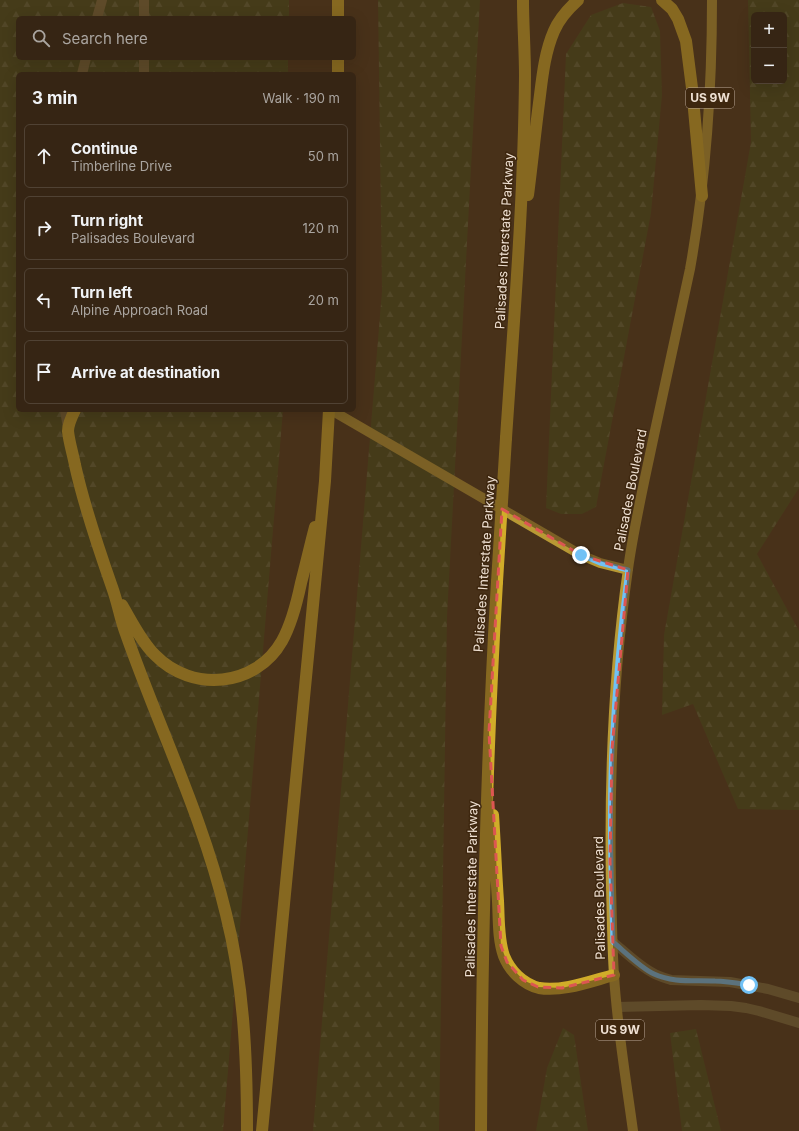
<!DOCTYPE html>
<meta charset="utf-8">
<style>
:root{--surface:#362514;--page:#413122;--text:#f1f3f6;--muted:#aaa5a0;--line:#504234}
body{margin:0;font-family:Inter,sans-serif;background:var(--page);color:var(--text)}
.controls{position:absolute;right:12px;top:12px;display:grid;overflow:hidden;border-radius:6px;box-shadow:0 4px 16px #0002}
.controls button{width:36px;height:36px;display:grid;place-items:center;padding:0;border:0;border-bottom:1px solid var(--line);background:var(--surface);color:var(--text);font:20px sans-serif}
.stop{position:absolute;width:12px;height:12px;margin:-9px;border:3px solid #71c1f5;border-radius:50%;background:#fff}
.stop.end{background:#71c1f5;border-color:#fff;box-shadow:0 1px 4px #0008}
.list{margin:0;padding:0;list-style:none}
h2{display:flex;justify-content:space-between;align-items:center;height:52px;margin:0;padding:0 16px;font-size:17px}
h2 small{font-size:13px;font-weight:400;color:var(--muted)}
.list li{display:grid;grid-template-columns:26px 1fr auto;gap:12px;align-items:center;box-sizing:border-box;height:64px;margin:0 8px 8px;padding:0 8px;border:1px solid var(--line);border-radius:6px}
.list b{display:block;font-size:15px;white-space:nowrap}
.list p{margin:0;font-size:13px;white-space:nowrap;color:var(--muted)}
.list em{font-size:13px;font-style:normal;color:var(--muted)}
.icon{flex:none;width:22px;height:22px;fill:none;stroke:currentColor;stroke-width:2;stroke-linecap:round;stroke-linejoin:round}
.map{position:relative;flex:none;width:799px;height:1131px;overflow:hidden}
.search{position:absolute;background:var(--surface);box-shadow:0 4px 16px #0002;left:16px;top:16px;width:340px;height:44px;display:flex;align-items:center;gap:10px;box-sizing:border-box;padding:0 14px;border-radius:6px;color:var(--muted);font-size:15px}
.panel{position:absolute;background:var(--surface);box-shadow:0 4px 16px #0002;left:16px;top:72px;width:340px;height:340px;border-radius:6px}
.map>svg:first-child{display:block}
.forest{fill:url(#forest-firs);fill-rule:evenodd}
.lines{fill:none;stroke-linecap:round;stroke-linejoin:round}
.minor{stroke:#78693d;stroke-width:10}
.major{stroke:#b89934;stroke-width:10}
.highway{stroke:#d1ac29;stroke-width:12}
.highway-bridge{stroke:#d1ac29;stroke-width:12}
.route{stroke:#71c1f5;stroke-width:5}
.marked{fill:none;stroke:#dc5652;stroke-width:3;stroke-dasharray:8 5;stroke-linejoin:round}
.labels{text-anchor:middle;stroke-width:3;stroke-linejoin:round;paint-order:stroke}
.shield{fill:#3e270f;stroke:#baa898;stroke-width:1}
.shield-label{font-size:12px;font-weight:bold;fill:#efe0d2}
.street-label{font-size:13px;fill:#efe0d2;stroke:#3e270f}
</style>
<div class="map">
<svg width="799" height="1131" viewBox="0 0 799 1131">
<defs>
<pattern id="forest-firs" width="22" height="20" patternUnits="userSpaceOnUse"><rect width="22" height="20" fill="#42481a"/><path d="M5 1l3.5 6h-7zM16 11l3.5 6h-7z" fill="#5e623a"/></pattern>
</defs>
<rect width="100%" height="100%" fill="#48311a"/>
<path class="forest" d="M0,0H289V18H18V58H288V74H18V410H283L223,1131H0Z
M378,0H480L447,617L439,1131H313L382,291Z
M748,0H799V488L757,554L799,631V810L738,809L693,704L662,715L664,635L751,142ZM754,15H784V81H754Z
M623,3L651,7L660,31L662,95L651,213L596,507L582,514H561L546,508L566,54L591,15Z
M563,1028L574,1035L588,1131H536L547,1068Z
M696,1029L721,1131H682L670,1033Z"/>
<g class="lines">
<path class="minor" d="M97,18L102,0
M144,18V0
M144,58V74
M82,74L86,58
M65,410L68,428
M613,942C625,952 639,966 653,973C658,976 665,978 671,980L730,982L768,989L799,998
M617,1007L701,1005L731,1006L746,1008L759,1011L799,1023"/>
<path class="major" d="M331,410L581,555L600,563L628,570
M633,1131C626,1079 617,1027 614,975C612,946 612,916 611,887C609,781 613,674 628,569C634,526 644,483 653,440C665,383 678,326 690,269C706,180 712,90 712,0"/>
<path class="highway" d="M338,0V18
M662,0L672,9L678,19L686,41L692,88L702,196
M338,58V74
M528,195C532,164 535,134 539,103C542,80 544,54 554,31C559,19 568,9 578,0
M75,410C72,416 68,425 68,431C69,442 73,454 75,465C84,506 98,547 112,587C118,603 120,619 126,634C159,728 203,817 226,914C244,985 247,1058 247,1131
M506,438C514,318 524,197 525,76C525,50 523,25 523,0
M122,605C132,622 141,641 155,655C192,693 256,687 282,641C292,623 297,602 301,583C306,564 310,546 315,527
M493,815C495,844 496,873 498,901C499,919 498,939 504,956C510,971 523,984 539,988C563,992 591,981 614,975
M262,1131L325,481L329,410
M481,1131C482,948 486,765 497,582"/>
<path class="highway-bridge" d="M497,582L506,438"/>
</g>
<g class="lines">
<path class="route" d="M581,555L600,563L628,570C620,629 615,688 612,748C609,813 611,877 613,942C624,951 641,968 654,974C673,983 694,980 715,981C726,981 737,983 749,985"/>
</g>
<path d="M0 0H799V1131H0ZM502,509L581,555L628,570L612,749L610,861L614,975L562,988L538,987L523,980L507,962L501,946L489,732Z" fill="#48311a" fill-opacity=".55" fill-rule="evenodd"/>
<path class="marked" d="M502,509L581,555L628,570L612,749L610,861L614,975L562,988L538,987L523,980L507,962L501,946L489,732Z"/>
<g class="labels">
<g class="shield">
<rect x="686" y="88" width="48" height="20" rx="3"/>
<rect x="596" y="1020" width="48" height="20" rx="3"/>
</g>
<g class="shield-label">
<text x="710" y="102">US 9W</text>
<text x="620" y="1034">US 9W</text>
</g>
<g class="street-label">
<text transform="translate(504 241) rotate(-87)" y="5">Palisades Interstate Parkway</text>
<text transform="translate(630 490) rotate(-79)" y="5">Palisades Boulevard</text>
<text transform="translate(484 564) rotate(-86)" y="5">Palisades Interstate Parkway</text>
<text transform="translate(471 889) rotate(-89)" y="5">Palisades Interstate Parkway</text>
<text transform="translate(599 898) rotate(-91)" y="5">Palisades Boulevard</text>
</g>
</g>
</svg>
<div class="controls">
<button>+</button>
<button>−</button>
</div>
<div class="stop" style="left:749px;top:985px"></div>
<div class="stop end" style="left:581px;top:555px"></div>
<div class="search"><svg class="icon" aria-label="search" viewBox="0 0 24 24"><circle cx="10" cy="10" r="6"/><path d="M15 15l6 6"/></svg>Search here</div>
<section class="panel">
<h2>3 min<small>Walk · 190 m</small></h2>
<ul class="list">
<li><svg class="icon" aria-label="ahead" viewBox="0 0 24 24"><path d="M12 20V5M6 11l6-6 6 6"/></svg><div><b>Continue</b><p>Timberline Drive</p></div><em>50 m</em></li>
<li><svg class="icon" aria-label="right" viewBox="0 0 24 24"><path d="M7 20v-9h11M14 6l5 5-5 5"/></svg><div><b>Turn right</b><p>Palisades Boulevard</p></div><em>120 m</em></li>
<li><svg class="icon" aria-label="left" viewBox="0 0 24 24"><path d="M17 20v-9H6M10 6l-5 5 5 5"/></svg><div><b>Turn left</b><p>Alpine Approach Road</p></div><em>20 m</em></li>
<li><svg class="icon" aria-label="arrive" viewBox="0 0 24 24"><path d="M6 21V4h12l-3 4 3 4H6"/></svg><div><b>Arrive at destination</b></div></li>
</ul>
</section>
</div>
